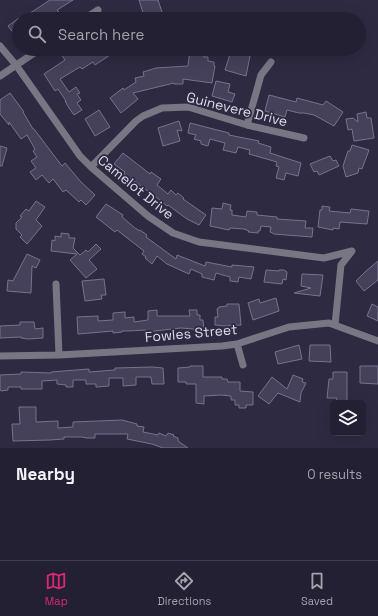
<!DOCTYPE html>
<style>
:root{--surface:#222032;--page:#2e2d3e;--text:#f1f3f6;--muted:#a2a3ac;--line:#3f3e4d;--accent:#db2777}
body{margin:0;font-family:"Space Grotesk",sans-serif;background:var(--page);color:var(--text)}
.controls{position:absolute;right:12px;bottom:12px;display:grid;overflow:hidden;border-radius:6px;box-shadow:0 4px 16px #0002}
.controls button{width:36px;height:36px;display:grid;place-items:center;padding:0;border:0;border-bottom:1px solid var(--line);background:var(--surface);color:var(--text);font:20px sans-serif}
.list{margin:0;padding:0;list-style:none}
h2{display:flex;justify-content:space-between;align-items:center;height:52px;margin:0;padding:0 16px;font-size:17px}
h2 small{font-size:13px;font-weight:400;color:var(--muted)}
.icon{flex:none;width:22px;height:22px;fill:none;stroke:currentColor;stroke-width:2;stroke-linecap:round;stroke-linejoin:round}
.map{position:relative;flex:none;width:378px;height:448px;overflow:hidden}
.search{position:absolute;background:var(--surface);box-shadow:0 4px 16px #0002;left:12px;right:12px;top:12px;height:44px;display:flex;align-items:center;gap:10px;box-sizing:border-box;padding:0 14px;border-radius:22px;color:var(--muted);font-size:15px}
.sheet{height:112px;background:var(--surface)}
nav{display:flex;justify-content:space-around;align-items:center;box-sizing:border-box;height:56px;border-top:1px solid var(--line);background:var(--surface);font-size:11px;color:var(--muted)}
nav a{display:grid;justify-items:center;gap:2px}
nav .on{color:var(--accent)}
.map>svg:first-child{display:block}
.building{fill:#45415a;stroke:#77738e}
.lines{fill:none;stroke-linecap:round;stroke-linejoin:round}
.minor{stroke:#787683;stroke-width:7}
.labels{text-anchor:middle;stroke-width:3.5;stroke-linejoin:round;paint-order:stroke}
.street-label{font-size:14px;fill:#dddbea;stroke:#2e2a42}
</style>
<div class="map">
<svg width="378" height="448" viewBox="0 0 378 448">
<rect width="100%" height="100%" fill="#2e2a42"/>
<path class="building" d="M50,0H73L57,10L59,12L45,19H21Z
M139,0H158L163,15L152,19H145Z
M19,18V40L8,26Z
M68,49H110L113,53L95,65L93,62L82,69L80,67L60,79L69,92L76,87L80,93L77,94L81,100L77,103L82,110L74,115L69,108L65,101H66L58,89L55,91L44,74L65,60L61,54Z
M190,49H197V54H204V57H208V61L214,62V66H215L212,83L183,79V84H174V83L133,93L138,99L121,113L110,98L123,88L124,90L136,82L135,78L144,76L143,72L156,68L188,66Z
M231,51L250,56L246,76L225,70Z
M216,81L230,84L228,92L235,94L232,102L212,96Z
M10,93L24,112H23L33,129H34L62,166L65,163L81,182L95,195L86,205L81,200L79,202L66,190L63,192L53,179L49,183L42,175L36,180L30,172L36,168L31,161L37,157L33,151L35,149L27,135L21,139L9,122V125L0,114V100Z
M269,95L296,102L297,98L323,105L326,101L343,112L334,126L314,115L304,113H299L287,110L285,117L265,111Z
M99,110L110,127L95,136L85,119Z
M366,112L367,118H371L374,138L354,141L352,129L348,130L346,119L353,118L358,122L357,114Z
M179,121L182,131L177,130L180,141L163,146L158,128Z
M190,123L229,133V135L259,141L258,143L271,147L270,153L301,163L298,176L286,173L284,180L276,178L279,167L276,166L277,162L249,154L250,150L238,147L236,153L223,150L225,143L210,139L208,146L201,144V141L194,139L196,135L188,133Z
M352,145L369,150L362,169L359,168L358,173L346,177L343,166L348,151H350Z
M0,146L7,148L2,166H0Z
M123,153L150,174L151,172L161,179L157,185L168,194L171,190L176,195L178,193L184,198L183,199L206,215L199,225L187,219L168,205L167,206L155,196L124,174L125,172L114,164Z
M330,156L333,161L336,160L339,166L319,175L317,171L314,172L310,164Z
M36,201L45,207L36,220L42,226L27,244L20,237L22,235L16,229V223L22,217L20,216L26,209L29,211Z
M223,203L231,205L230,210H232V215L246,217L247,211L257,212V215L277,217V219L306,221L305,228H313L312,237L274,234L270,232L271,227L261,226L260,231H258V233L248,232L249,231L244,229L230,228L229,230L210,226L212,208L222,209Z
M106,204L123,215L122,217L135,228L140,231V230L147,235L146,237L176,259L177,255L205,266L206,262L232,267V265L254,267L251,279L239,277L238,282L230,281V277L216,273L214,280L202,277V274L191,269L189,274L167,264L157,256L152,264L145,258L146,257L142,254L144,251L117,230L115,232L96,217Z
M322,206L330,207L329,211L350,213L351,209L369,211L367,224L340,222L339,229L333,228V230L318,227L320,210H322Z
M61,233L69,234V238H75L73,248L80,255L86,250L88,252L96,244L101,249L89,260L97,269L86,278L70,260L77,254L51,251L52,240L55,241V236L61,237Z
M27,254L40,260L36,268L32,266L31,293L7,291L8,280L13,281Z
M378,261V280L364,291L356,281L365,272Z
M266,270L279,271V270H284L287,272L286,280L283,279L282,284L264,282Z
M302,274L323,275L320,296L294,293L311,288L301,286Z
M104,279L106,295H101L102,299L85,301L82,281Z
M276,298L279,311L253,320L248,303L259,299L260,303Z
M227,304H239L241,325L225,326L215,325V317H218L217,309L219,308V307L227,306Z
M372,304L378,307V321L367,316Z
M157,310V316H190L189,310H197V315H200V320H203L204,330L194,331V329L181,328L146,332V330L127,331H122V332L113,333V331L78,334L77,317L98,316V321L113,320V313L125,312V318L134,317V322L148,320V311Z
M20,322H34L35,329L43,328V338L28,339L21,338V337L0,338V326L20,325Z
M299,345L302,359L278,364L275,352Z
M310,345H330L331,362L309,361Z
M190,366H203V377H222V379H227L228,382H240V391L253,392V405H246V408H239V405H235V400H231V396L221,395L204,396V404L196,403V384H186V382H178V368L190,367Z
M360,366H378V384L360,383Z
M152,367L163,368L164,384H152L151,377H136V385L123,386V378H109V386L96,387V384H86V380H73V387H66V385L57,384V380L42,381V389H21V387H8V390L1,391L0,389V375L21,374V372L51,373V372L89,369V372L115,370V368Z
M333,372H347V403H336L337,398H327L329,379H333Z
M293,375L303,379L302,382L306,383L301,393L300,402L278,393L269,404L258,396L272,377L287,389Z
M19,407H36V422L58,421V428L73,427V422L122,420L137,424V426L144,427L143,432L158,435L159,433L166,436L168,433L174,435L173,436L178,438V441L188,448H163L152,444L127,439L128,434H95V438H87L82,437H64V439L50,440L13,441L12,424H20Z"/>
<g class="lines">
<path class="minor" d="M84,19L98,10
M0,46L16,65L80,156L91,167L148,216L173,233L199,242L324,258L352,251L341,265L335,325
M0,76L40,49
M247,125L261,75L271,62
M91,167L136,121L143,116L162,108L188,107L247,125L304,138
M56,284L59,355
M237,344L243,365
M0,356L59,355L222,346L237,344L289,327L329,323L378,341"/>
</g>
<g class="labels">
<g class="street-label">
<text transform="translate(237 109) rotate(14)" y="5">Guinevere Drive</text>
<text transform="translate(136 187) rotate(39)" y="5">Camelot Drive</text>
<text transform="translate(191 333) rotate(-5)" y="5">Fowles Street</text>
</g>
</g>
</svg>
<div class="controls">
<button><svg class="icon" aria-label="layers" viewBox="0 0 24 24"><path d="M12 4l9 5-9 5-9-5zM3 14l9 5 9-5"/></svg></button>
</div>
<div class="search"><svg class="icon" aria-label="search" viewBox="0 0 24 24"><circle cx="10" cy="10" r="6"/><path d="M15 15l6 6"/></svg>Search here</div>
</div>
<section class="sheet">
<h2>Nearby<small>0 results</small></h2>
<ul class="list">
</ul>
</section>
<nav>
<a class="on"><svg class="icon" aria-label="map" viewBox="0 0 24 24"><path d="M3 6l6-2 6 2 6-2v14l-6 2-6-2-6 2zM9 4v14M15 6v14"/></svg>Map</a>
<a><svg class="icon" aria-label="directions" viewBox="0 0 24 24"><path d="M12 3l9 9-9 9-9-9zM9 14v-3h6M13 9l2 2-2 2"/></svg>Directions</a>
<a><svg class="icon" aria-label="saved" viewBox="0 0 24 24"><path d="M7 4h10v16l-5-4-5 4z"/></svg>Saved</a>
</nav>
